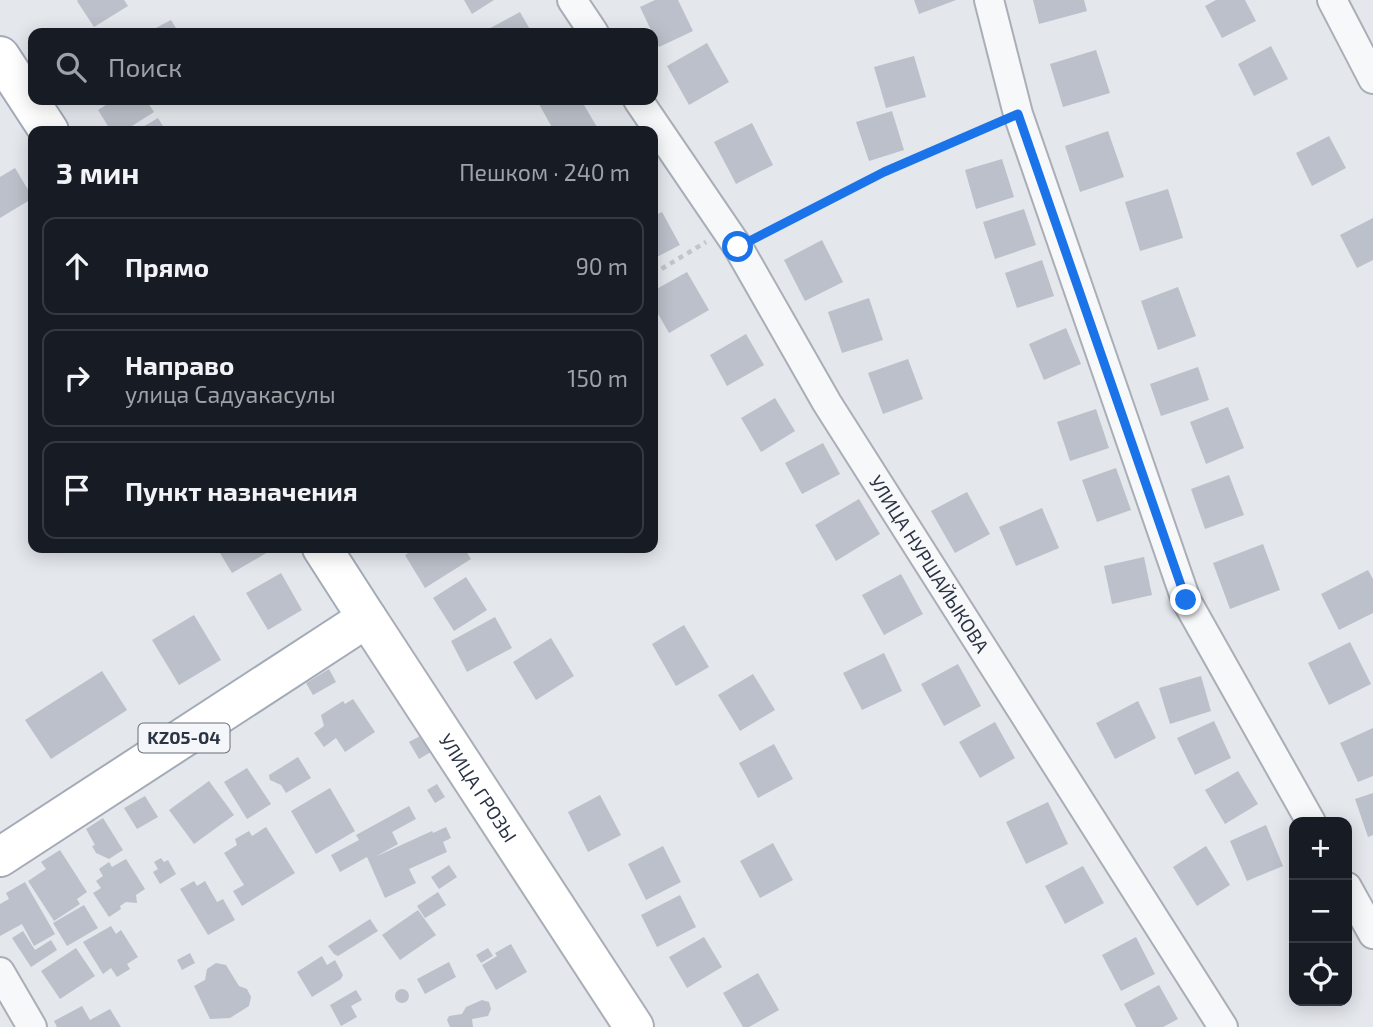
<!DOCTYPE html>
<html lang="ru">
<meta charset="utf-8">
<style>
:root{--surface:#171b24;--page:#20242c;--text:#f1f3f6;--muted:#9ea1a6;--line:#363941}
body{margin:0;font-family:"Exo 2",sans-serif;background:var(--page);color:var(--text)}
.controls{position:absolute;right:21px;bottom:21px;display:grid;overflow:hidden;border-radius:14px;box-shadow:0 4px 18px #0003}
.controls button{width:63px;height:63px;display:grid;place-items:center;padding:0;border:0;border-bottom:2px solid var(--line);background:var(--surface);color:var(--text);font:35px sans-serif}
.stop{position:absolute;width:21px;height:21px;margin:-16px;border:5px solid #1a73e8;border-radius:50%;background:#fff}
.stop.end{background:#1a73e8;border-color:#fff;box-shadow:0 2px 7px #0008}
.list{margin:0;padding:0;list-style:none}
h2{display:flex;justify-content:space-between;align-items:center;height:91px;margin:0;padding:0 28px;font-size:30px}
h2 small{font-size:23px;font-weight:400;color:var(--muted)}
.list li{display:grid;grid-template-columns:46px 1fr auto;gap:21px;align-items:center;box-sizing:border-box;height:98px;margin:0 14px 14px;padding:0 14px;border:2px solid var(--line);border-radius:14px}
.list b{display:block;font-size:26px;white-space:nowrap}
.list p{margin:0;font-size:23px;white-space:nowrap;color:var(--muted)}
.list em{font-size:23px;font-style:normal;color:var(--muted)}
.icon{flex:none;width:38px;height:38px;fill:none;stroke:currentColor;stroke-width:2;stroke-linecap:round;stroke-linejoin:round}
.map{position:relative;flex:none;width:1373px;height:1027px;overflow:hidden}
.search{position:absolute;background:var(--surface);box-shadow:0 4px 18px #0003;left:28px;top:28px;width:630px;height:77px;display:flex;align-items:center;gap:18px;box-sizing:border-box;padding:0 24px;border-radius:14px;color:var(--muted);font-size:26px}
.panel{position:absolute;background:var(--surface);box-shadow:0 4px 18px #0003;left:28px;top:126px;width:630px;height:427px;border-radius:14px}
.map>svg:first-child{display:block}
.building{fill:#bbc0ca}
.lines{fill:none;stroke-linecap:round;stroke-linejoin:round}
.street-casing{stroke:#a9aeb7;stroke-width:32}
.secondary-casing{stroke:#a9aeb7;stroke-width:42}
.primary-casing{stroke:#a3abb8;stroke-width:42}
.path{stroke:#c2c5cb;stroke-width:4.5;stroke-dasharray:5 5;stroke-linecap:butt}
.street{stroke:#f7f8fa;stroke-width:28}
.secondary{stroke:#fff;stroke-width:38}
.primary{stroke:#fff;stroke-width:38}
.route{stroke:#1a73e8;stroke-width:9}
.labels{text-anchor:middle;stroke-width:5;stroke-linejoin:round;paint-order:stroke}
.shield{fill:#f4f6f9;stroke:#676e7b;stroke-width:2}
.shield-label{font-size:18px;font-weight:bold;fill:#2b3445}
.street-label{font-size:19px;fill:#2b3445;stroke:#f4f6f9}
</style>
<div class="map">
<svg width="1373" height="1027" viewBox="0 0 1373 1027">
<rect width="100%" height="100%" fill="#e4e7ec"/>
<path class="building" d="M78,0H124L128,6L94,27L77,1Z
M464,0H494L472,14Z
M655,0H678L693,31L659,47L640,7Z
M914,0H956L919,14Z
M1033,0H1084L1087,11L1039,24Z
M1216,0H1245L1256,21L1222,38L1205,6Z
M520,12L532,33H481Z
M171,20L179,33H146Z
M707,43L729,82L689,105L667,66Z
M1271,46L1288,79L1254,96L1238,64Z
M1096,50L1110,93L1063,107L1050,64Z
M914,56L926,97L886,108L874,67Z
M114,100H146L154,112L124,131H111L98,110Z
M546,100H581L597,127L589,131H554L539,104Z
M892,111L904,150L869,161L856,122Z
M158,118L166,131H136Z
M752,123L773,165L736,184L714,142Z
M1108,131L1124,177L1080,192L1065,146Z
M1329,136L1346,168L1312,186L1296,153Z
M1002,159L1014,197L976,209L965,170Z
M15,168L33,198L0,218V177Z
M1168,189L1183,238L1140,251L1125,202Z
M1024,209L1036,245L995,259L983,222Z
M662,212L680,245L653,259V216Z
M1373,218V260L1357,268L1340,235Z
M822,240L843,282L805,301L784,260Z
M1042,260L1054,296L1017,308L1005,273Z
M687,272L709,310L669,333L653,305V291Z
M1178,287L1196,336L1158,350L1141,301Z
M869,298L883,340L842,353L828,312Z
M1066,328L1081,364L1044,380L1029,344Z
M746,334L764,365L727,386L710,355Z
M908,359L923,399L883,414L868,373Z
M1198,367L1209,400L1161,416L1150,384Z
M775,398L795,431L761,452L741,418Z
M1228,407L1244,448L1206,464L1190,422Z
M1096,409L1109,448L1070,461L1057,422Z
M823,443L840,474L802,494L785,463Z
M1116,468L1131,510L1097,522L1082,480Z
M1229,475L1244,515L1205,529L1191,489Z
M967,492L990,534L955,553L931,511Z
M859,499L880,534L836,561L815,525Z
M1042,508L1059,548L1016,566L999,527Z
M1263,544L1280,590L1230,609L1213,563Z
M217,548H266L268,552L232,573Z
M417,548H464L471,559L425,588L405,555Z
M1144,557L1152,595L1112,604L1104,566Z
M1368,570L1373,579V613L1339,630L1321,594Z
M281,573L302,610L268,630L246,593Z
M901,574L923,614L884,635L862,595Z
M466,577L487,610L454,631L433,598Z
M194,615L221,660L179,685L152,640Z
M495,617L512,648L467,672L451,641Z
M684,625L709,667L676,686L652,644Z
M551,638L574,676L536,700L513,662Z
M1350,642L1371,684L1329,705L1308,663Z
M884,653L902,691L862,710L843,673Z
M958,664L981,706L944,726L921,684Z
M329,669L336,682L313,695L306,683Z
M102,671L127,710L51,759L25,720Z
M753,674L775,710L740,731L718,695Z
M1201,676L1211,711L1170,724L1159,688Z
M353,699L375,732L345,752L336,738L324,747L314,733L324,726L321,715L343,701L345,704Z
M1138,701L1156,738L1115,759L1096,723Z
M1214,721L1231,758L1195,775L1177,738Z
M995,722L1015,758L980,778L959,742Z
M1373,728V776L1358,782L1340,743Z
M422,735L431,752L419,759L409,742Z
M774,744L793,779L758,798L739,763Z
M298,757L311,778L286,793L281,785L270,780L269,775Z
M247,768L271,804L247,819L224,782Z
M1238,771L1258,804L1225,824L1205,790Z
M209,781L234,815L194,844L169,810Z
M437,784L445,797L435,803L427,790Z
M330,788L355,831L316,854L291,811Z
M1373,793V835L1368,837L1355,799Z
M600,795L621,835L588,852L568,812Z
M145,796L158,817L137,829L124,808Z
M1048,802L1068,844L1026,864L1006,822Z
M409,806L416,819L392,832L398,844L375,857L432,831L433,833L446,827L451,838L443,842L447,852L409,869L416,883L385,898L367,857L340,872L331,855L359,840L356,835Z
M103,818L123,850L109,859L96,853L92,846L95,845L86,829Z
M1266,825L1283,866L1247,881L1230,841Z
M266,827L295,873L242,906L233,891L244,885L224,853L237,845L235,839L249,831L252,836Z
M773,843L793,880L760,898L740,861Z
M663,846L681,882L646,900L628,864Z
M1206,846L1230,885L1197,906L1173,867Z
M60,850L87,892L77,899L80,904L54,921L28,881L46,869L41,862Z
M161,858L164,862L168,860L176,874L160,884L153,872L158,869L154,862Z
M126,859L145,889L136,895L137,903L126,902L120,906L121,909L109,917L93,893L101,888L96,881L103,876L99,869L109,862L112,867Z
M449,865L457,877L439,889L431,877Z
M1083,866L1104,903L1065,924L1045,886Z
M194,881L197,886L205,881L217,902L223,899L235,920L208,935L180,889Z
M25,882L55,934L34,946L22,924L0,936V904L9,899L6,893Z
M438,892L446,905L425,918L417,906Z
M680,895L696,927L657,947L641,915Z
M84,905L98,928L67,946L53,923Z
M418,910L436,935L400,960L382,935Z
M370,919L378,931L338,956L334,954L328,946Z
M111,926L116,934L121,930L138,957L127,964L130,969L117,977L111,968L103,974L83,942Z
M23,931L35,950L51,940L57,950L31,967L12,938Z
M704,937L722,967L687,988L669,957Z
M1136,937L1155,974L1121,991L1102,955Z
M511,944L527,972L496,990L482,965L497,956L495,953Z
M76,948L95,976L60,999L41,971Z
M488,948L493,956L481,963L476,955Z
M190,953L195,963L182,970L177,960Z
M322,956L327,965L335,960L343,975L341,979L312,997L297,972Z
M449,962L456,977L425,994L417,979Z
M216,963L226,965L239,986L247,989L251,997L249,1006L230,1018L210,1019L194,986L205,980L207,969Z
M758,973L779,1010L749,1027H743L723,993Z
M1159,985L1178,1019L1163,1027H1136L1124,1004Z
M395 996a7 7 0 1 1 14 0a7 7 0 1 1-14 0Z
M356,990L362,1000L351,1006L357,1017L341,1026L330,1005Z
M482,1000L489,1002L491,1009L488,1016L472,1019L473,1027H450L447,1020L449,1016L462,1014L466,1007Z
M82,1006L90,1020L110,1009L121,1027H57L54,1021Z"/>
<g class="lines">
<g class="street-casing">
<g id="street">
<path d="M572,0L594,33"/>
<path d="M989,0L1018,114L1186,600L1311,822"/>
<path d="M1332,0L1373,79"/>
<path id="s1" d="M638,100L738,247L827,403L1223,1027"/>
<path d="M1347,887L1373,934"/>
<path d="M0,972L32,1027"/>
</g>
</g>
<g class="secondary-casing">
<g id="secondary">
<path id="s2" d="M367,618L634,1027"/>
</g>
</g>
<g class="primary-casing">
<path id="primary" d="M0,56L49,131
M0,857L367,618L322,548"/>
</g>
<path class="path" d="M759,236L885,172L998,123
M653,274L706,242"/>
<use href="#street" class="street"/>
<use href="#secondary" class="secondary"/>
<use href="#primary" class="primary"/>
</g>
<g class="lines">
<path class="route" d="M738,247L884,172L1018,114L1186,600"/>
</g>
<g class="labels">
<rect class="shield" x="138.5" y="723.5" width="91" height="29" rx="5"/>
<g class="shield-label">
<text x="184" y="744">KZ05-04</text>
</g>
<g class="street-label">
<text dy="7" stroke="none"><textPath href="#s1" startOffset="548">УЛИЦА НУРШАЙЫКОВА</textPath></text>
<text dy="7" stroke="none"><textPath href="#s2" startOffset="203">УЛИЦА ГРОЗЫ</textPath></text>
</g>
</g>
</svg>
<div class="controls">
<button>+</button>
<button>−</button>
<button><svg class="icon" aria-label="locate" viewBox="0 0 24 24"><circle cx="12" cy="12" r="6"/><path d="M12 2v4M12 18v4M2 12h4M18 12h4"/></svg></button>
</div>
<div class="stop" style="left:738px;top:247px"></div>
<div class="stop end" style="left:1186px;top:600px"></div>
<div class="search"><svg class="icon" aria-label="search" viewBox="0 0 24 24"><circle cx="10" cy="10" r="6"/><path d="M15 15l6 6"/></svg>Поиск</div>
<section class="panel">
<h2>3 мин<small>Пешком · 240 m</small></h2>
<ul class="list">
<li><svg class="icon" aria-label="ahead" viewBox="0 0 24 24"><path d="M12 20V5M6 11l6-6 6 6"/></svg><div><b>Прямо</b></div><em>90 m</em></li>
<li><svg class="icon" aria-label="right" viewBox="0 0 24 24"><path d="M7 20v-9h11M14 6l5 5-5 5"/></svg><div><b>Направо</b><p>улица Садуакасулы</p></div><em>150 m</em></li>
<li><svg class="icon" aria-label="arrive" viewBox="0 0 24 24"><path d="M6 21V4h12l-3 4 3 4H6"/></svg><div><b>Пункт назначения</b></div></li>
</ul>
</section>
</div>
